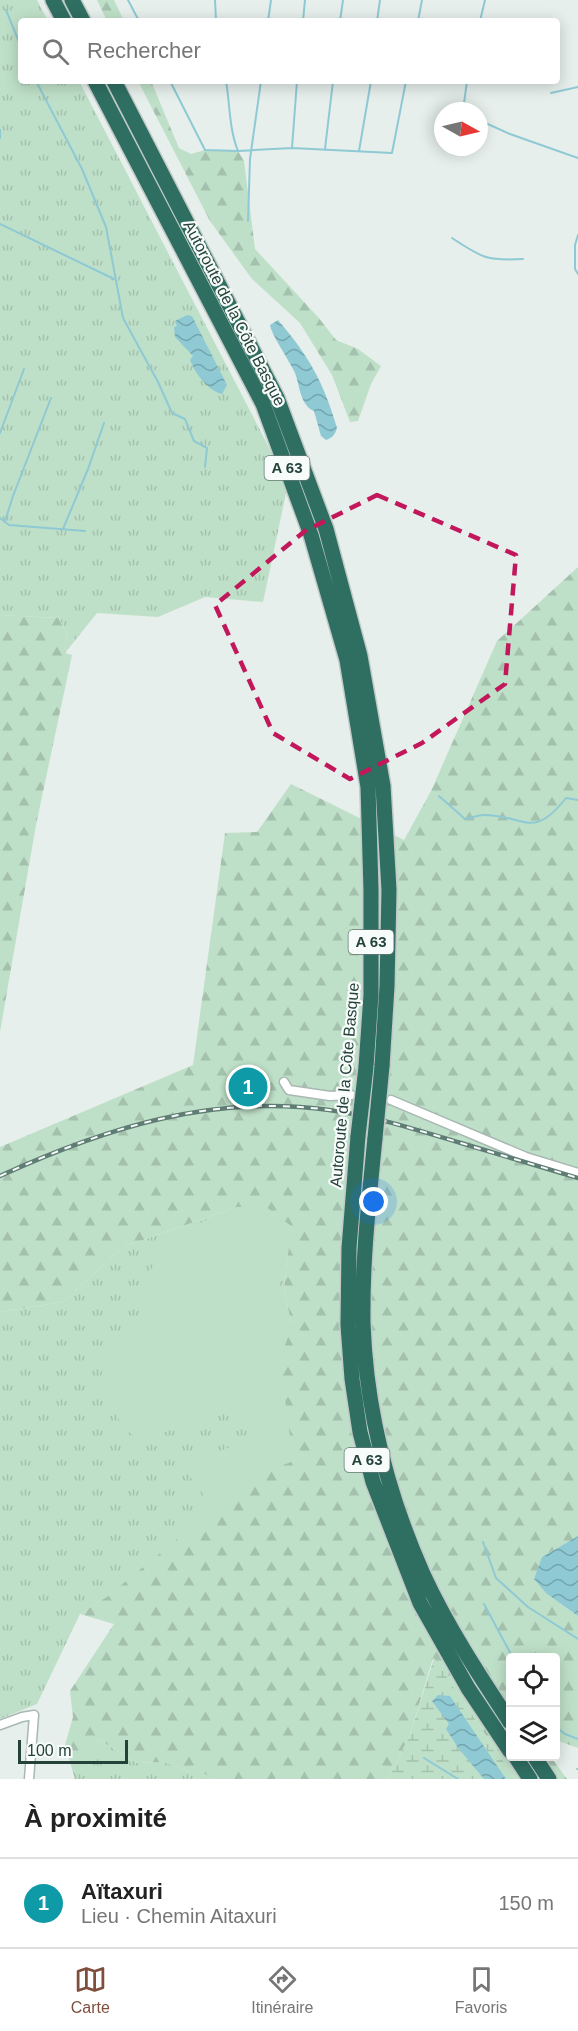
<!DOCTYPE html>
<html lang="fr">
<meta charset="utf-8">
<style>
:root{--surface:#fff;--page:#f6f6f6;--text:#222;--muted:#767676;--line:#e0e0e0;--accent:#804e3d}
body{margin:0;font-family:Arial,sans-serif;background:var(--page);color:var(--text)}
.controls{position:absolute;right:18px;bottom:18px;display:grid;overflow:hidden;border-radius:6px;box-shadow:0 3px 15px #0003}
.controls button{width:54px;height:54px;display:grid;place-items:center;padding:0;border:0;border-bottom:2px solid var(--line);background:var(--surface);color:var(--text);font:30px sans-serif}
.compass{position:absolute;left:434px;top:102px;width:54px;height:54px;border-radius:50%;background:var(--surface);box-shadow:0 3px 15px #0003;rotate:98deg}
.scale{position:absolute;left:18px;bottom:15px;width:110px;box-sizing:border-box;padding-left:6px;border:3px solid #24423a;border-top:0;font-size:16px;line-height:21px;white-space:nowrap;color:#24423a;-webkit-text-stroke:4px #f7fbf9;paint-order:stroke}
.you{position:absolute;left:374px;top:1202px;width:21px;height:21px;margin:-15px;border:4px solid #fff;border-radius:50%;background:#1a73e8;box-shadow:0 0 0 9px #1a73e833}
.badge{display:grid;place-items:center;width:39px;height:39px;border-radius:50%;background:var(--accent);color:#fff;font-size:20px;font-weight:700}
.pin{position:absolute;translate:-50% -50%;border:3px solid #fff;box-shadow:0 2px 6px #0006}
.list{margin:0;padding:0;list-style:none}
h2{display:flex;justify-content:space-between;align-items:center;height:78px;margin:0;padding:0 24px;font-size:26px}
h2 small{font-size:20px;font-weight:400;color:var(--muted)}
.list li{display:grid;grid-template-columns:39px 1fr auto;gap:18px;align-items:center;box-sizing:border-box;height:90px;padding:0 24px;border-top:2px solid var(--line)}
.list b{display:block;font-size:22px;white-space:nowrap}
.list p{margin:0;font-size:20px;white-space:nowrap;color:var(--muted)}
.list em{font-size:20px;font-style:normal;color:var(--muted)}
.icon{flex:none;width:33px;height:33px;fill:none;stroke:currentColor;stroke-width:2;stroke-linecap:round;stroke-linejoin:round}
.map{position:relative;flex:none;width:578px;height:1779px;overflow:hidden}
.search{position:absolute;background:var(--surface);box-shadow:0 3px 15px #0003;left:18px;right:18px;top:18px;height:66px;display:flex;align-items:center;gap:15px;box-sizing:border-box;padding:0 21px;border-radius:6px;color:var(--muted);font-size:22px}
.sheet{height:168px;background:var(--surface)}
nav{display:flex;justify-content:space-around;align-items:center;box-sizing:border-box;height:84px;border-top:2px solid var(--line);background:var(--surface);font-size:16px;color:var(--muted)}
nav a{display:grid;justify-items:center;gap:3px}
nav .on{color:var(--accent)}
.map>svg:first-child{display:block}
.grass{fill:url(#grass-tufts)}
.forest{fill:url(#forest-firs)}
.wetland{fill:url(#wetland-marsh)}
.park{fill:#bfe0c8}
.water{fill:url(#water-waves)}
.lines{fill:none;stroke-linecap:round;stroke-linejoin:round}
.stream{stroke:#8ec9d4;stroke-width:2}
.street-casing{stroke:#a8b8b2;stroke-width:11}
.highway-casing{stroke:#c2cac8;stroke-width:18}
.street{stroke:#fff;stroke-width:8}
.highway{stroke:#2f6f62;stroke-width:15}
.rail-casing{stroke:#5f7d75;stroke-width:4.5}
.rail{stroke:#f7fbf9;stroke-width:2;stroke-dasharray:7;stroke-linecap:butt}
.highway-bridge-casing{stroke:#c2cac8;stroke-width:18;stroke-linecap:butt}
.highway-bridge{stroke:#2f6f62;stroke-width:15}
.marked{fill:none;stroke:#c2185b;stroke-width:4.5;stroke-dasharray:12 8;stroke-linejoin:round}
.labels{text-anchor:middle;stroke-width:4.5;stroke-linejoin:round;paint-order:stroke}
.shield{fill:#f7fbf9;stroke:#637a73;stroke-width:1.5}
.shield-label{font-size:15px;font-weight:bold;fill:#24423a}
.street-label{font-size:16px;fill:#24423a;stroke:#f7fbf9}
</style>
<div class="map">
<svg width="578" height="1779" viewBox="0 0 578 1779">
<defs>
<pattern id="grass-tufts" width="24" height="20" patternUnits="userSpaceOnUse" patternTransform="scale(1.5)"><rect width="24" height="20" fill="#bfe0c8"/><path d="M3 7l-1-3M5 7V3M7 7l1-3M15 17l-1-3M17 17v-4M19 17l1-3" fill="none" stroke="#a4c1ad"/></pattern>
<pattern id="forest-firs" width="22" height="20" patternUnits="userSpaceOnUse" patternTransform="scale(1.5)"><rect width="22" height="20" fill="#bfe0c8"/><path d="M5 1l3.5 6h-7zM16 11l3.5 6h-7z" fill="#a4c1ad"/></pattern>
<pattern id="wetland-marsh" width="20" height="14" patternUnits="userSpaceOnUse" patternTransform="scale(1.5)"><rect width="20" height="14" fill="#bfe0c8"/><path d="M1 5h8M5 5V1M11 12h8M15 12V8" fill="none" stroke="#a4c1ad"/></pattern>
<pattern id="water-waves" width="16" height="10" patternUnits="userSpaceOnUse" patternTransform="scale(1.5)"><rect width="16" height="10" fill="#8ec9d4"/><path d="M0 5q4-4 8 0t8 0" fill="none" stroke="#74a5ad"/></pattern>
</defs>
<rect width="100%" height="100%" fill="#e6efeb"/>
<path class="grass" d="M0,0H37L48,21H21V81H79L288,484L263,602L205,597L158,617L97,613L65,653L67,634L59,618L0,615Z
M237,1207L291,1226L284,1288L292,1327L293,1461L108,1596L80,1614L37,1704L0,1719V1312L63,1302L123,1247Z
M98,1739L137,1763L164,1762L196,1774H206L211,1779H74Z"/>
<path class="forest" d="M97,0H114L124,21H107Z
M138,81H151L179,148L191,154L205,150L238,151L244,161L255,249L318,317L336,340L358,349L381,366L371,384L358,421L350,422L332,375L300,323L252,279L210,221Z
M578,567V1536L542,1557L547,1594L578,1616V1748L556,1740V1658H510V1756L551,1757L567,1779H515L433,1658L410,1735L388,1779H211L206,1774H196L164,1762L137,1763L98,1739L75,1779L65,1745L73,1717L70,1691L114,1624L80,1614L108,1596L252,1477L293,1461L283,1385L274,1372L292,1327L284,1288L291,1226L237,1207L123,1247L63,1302L0,1312V1147L193,1065L225,833L257,832L291,784L404,840L431,791L497,641Z
M0,615L59,618L67,634L65,653L72,655L36,825L0,1032Z"/>
<path class="wetland" d="M434,1658L515,1779H388L410,1735Z"/>
<path class="park" d="M265,1206L291,1226L288,1254L279,1289L292,1327L274,1372L283,1385L293,1461L252,1477L214,1509L183,1467L244,1441L248,1432L241,1412C219,1407 189,1424 168,1431C157,1434 146,1435 135,1437L123,1427L99,1382L106,1360L130,1332L142,1311L146,1279L159,1254L173,1240L198,1224L237,1207Z"/>
<path class="water" d="M187,315L192,316L227,385L222,394C208,391 195,373 190,360L193,356L175,337L174,327L177,326L175,321Z
M278,320C309,356 324,383 337,428C335,435 332,438 326,440L321,436L314,411C300,405 300,386 295,373C290,362 271,334 270,325Z
M578,1536V1616L547,1594L534,1579L542,1557Z
M438,1695L450,1696L506,1779H484L459,1749L446,1729L449,1724L432,1701Z"/>
<g class="lines">
<path class="stream" d="M128,0L139,21
M215,0L216,21
M6,10L21,47
M268,21L271,0
M303,21L305,0
M340,21L343,0
M377,21L380,0
M418,21L422,0
M480,21L485,0
M36,81L82,169L106,227L123,318L158,382L172,413L185,419L194,441L207,448L205,467
M170,81L205,150L238,151L292,148L392,153L406,81
M226,81C230,104 229,129 238,151
M551,93L578,87
M463,111L467,81
M479,120L510,134L578,158
M0,130V138
M292,148L297,81
M325,149L333,81
M359,151L371,81
M248,221L250,159L261,81
M0,224L114,279
M578,235L575,245V269L578,274
M452,238C482,258 487,261 523,259
M0,433L24,369
M0,518L9,525L85,531
M5,521L13,496L51,398
M63,529L88,469L104,423
M439,796L465,819C471,818 478,815 484,815C525,815 532,841 566,798L578,800
M483,1542L496,1578L528,1607L578,1639
M484,1604L513,1658
M556,1727L565,1734L578,1739
M424,1758L458,1779
M577,1769H578"/>
<g class="street-casing">
<path id="street" d="M284,1082L289,1090L330,1096L351,1095
M391,1100L526,1157L578,1173
M0,1725L22,1717L34,1715L29,1779"/>
</g>
<g class="highway-casing">
<path id="highway" d="M53,0L64,21
M72,0L83,21
M95,81L263,404L311,535L347,660L368,787L371,890V995L366,1067
M114,81L277,398L326,529L360,656L383,786L389,890L387,986L382,1066
M358,1136L349,1248L348,1325L352,1379L360,1432L373,1482L420,1603L468,1688L510,1751
M375,1138C369,1200 362,1261 363,1323C366,1409 388,1495 423,1574C447,1626 479,1675 510,1722
M515,1756L530,1779
M534,1756L549,1779"/>
</g>
<use href="#street" class="street"/>
<use href="#highway" class="highway"/>
<g class="rail-casing">
<path id="rail" d="M0,1176C105,1128 212,1094 329,1110C374,1116 417,1130 461,1143C500,1155 539,1166 578,1178"/>
</g>
<use href="#rail" class="rail"/>
<g class="highway-bridge-casing">
<path id="highway-bridge" d="M358,1136L366,1067
M375,1138L382,1066"/>
</g>
<use href="#highway-bridge" class="highway-bridge"/>
</g>
<path class="marked" d="M377,495L516,555L505,684L422,743L350,779L273,733L215,605L305,531Z"/>
<g class="labels">
<g class="shield">
<rect x="264.5" y="456" width="45" height="24" rx="4.5"/>
<rect x="348.5" y="930" width="45" height="24" rx="4.5"/>
<rect x="344.5" y="1448" width="45" height="24" rx="4.5"/>
</g>
<g class="shield-label">
<text x="287" y="473">A 63</text>
<text x="371" y="947">A 63</text>
<text x="367" y="1465">A 63</text>
</g>
<g class="street-label">
<text transform="translate(235 313) rotate(63)" y="6">Autoroute de la Côte Basque</text>
<text transform="translate(344 1085) rotate(-85)" y="6">Autoroute de la Côte Basque</text>
</g>
</g>
</svg>
<div class="controls">
<button><svg class="icon" aria-label="locate" viewBox="0 0 24 24"><circle cx="12" cy="12" r="6"/><path d="M12 2v4M12 18v4M2 12h4M18 12h4"/></svg></button>
<button><svg class="icon" aria-label="layers" viewBox="0 0 24 24"><path d="M12 4l9 5-9 5-9-5zM3 14l9 5 9-5"/></svg></button>
</div>
<svg class="compass" viewBox="-18 -18 36 36"><path d="M0-13l5 13h-10z" fill="#e53935"/><path d="M0 13l5-13h-10z" fill="#767676"/></svg>
<div class="scale">100 m</div>
<div class="you"></div>
<div class="pin badge" style="left:248px;top:1087px;background:#0f9aa8">1</div>
<div class="search"><svg class="icon" aria-label="search" viewBox="0 0 24 24"><circle cx="10" cy="10" r="6"/><path d="M15 15l6 6"/></svg>Rechercher</div>
</div>
<section class="sheet">
<h2>À proximité<small></small></h2>
<ul class="list">
<li><span class="badge" style="background:#0f9aa8">1</span><div><b>Aïtaxuri</b><p>Lieu · Chemin Aitaxuri</p></div><em>150 m</em></li>
</ul>
</section>
<nav>
<a class="on"><svg class="icon" aria-label="map" viewBox="0 0 24 24"><path d="M3 6l6-2 6 2 6-2v14l-6 2-6-2-6 2zM9 4v14M15 6v14"/></svg>Carte</a>
<a><svg class="icon" aria-label="directions" viewBox="0 0 24 24"><path d="M12 3l9 9-9 9-9-9zM9 14v-3h6M13 9l2 2-2 2"/></svg>Itinéraire</a>
<a><svg class="icon" aria-label="saved" viewBox="0 0 24 24"><path d="M7 4h10v16l-5-4-5 4z"/></svg>Favoris</a>
</nav>
